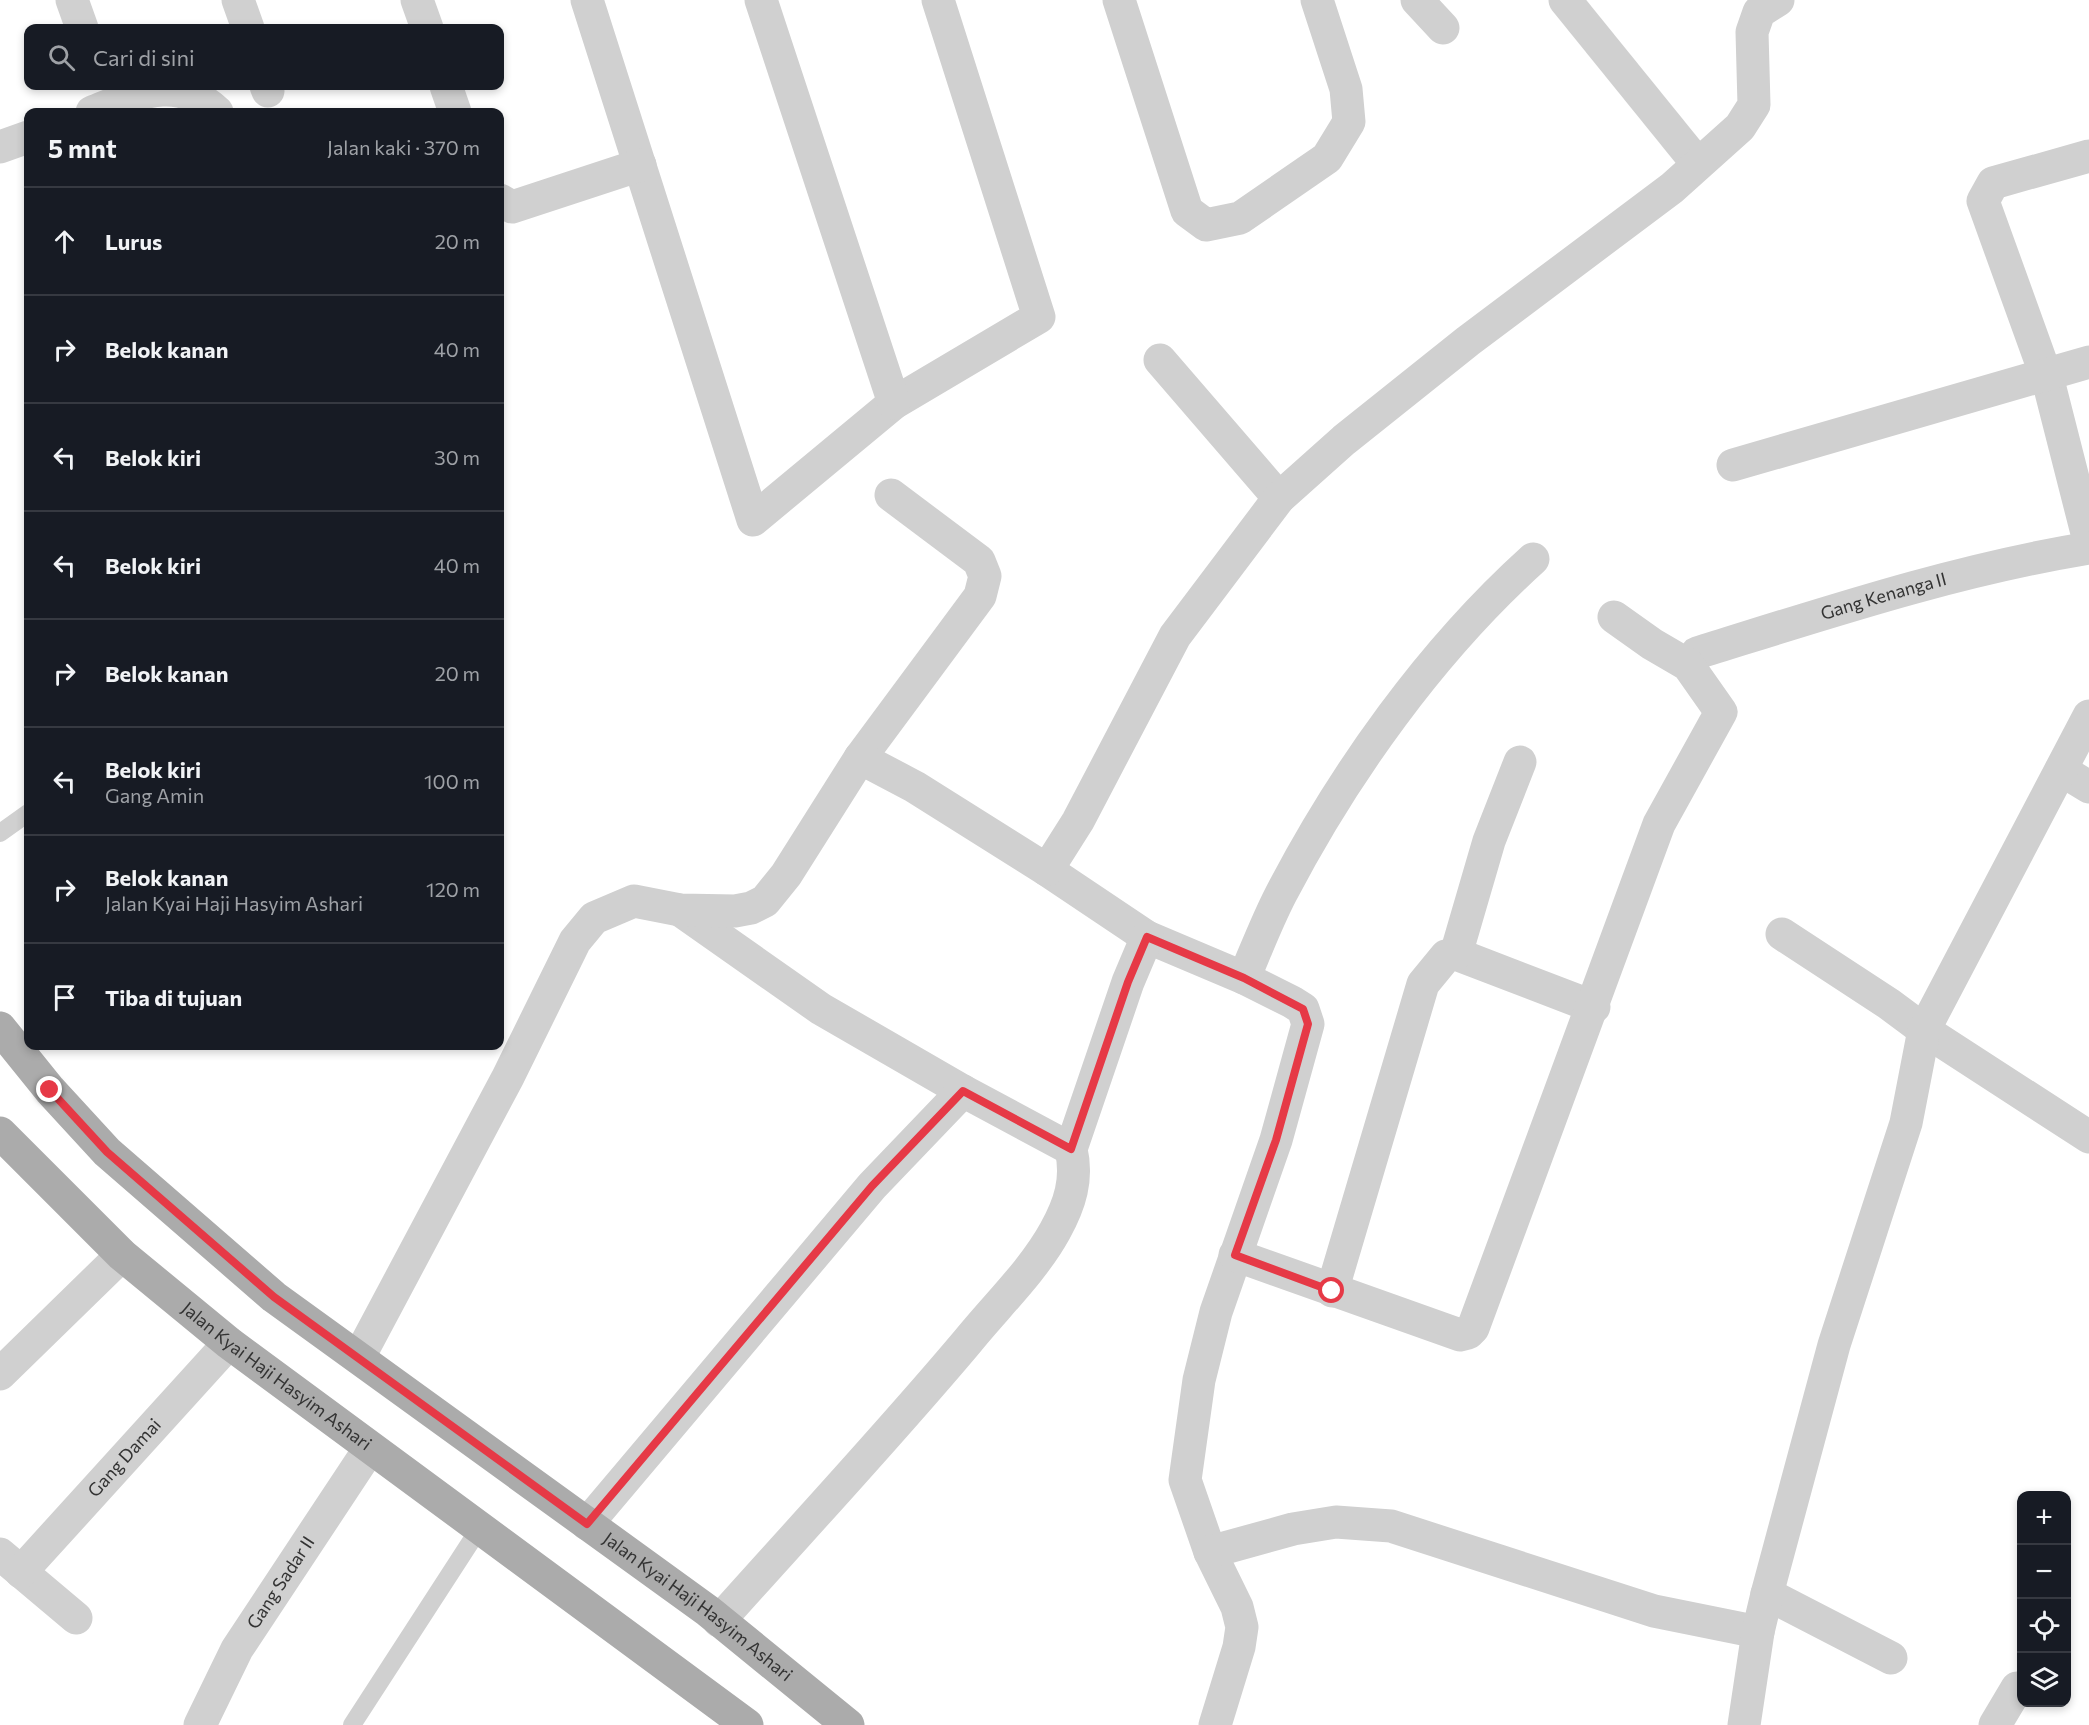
<!DOCTYPE html>
<html lang="id">
<meta charset="utf-8">
<style>
:root{--surface:#171b24;--page:#20242c;--text:#f1f3f6;--muted:#9ea1a6;--line:#363941}
body{margin:0;font-family:Commissioner,sans-serif;background:var(--page);color:var(--text)}
.controls{position:absolute;right:18px;bottom:18px;display:grid;overflow:hidden;border-radius:12px;box-shadow:0 3px 9px #0003}
.controls button{width:54px;height:54px;display:grid;place-items:center;padding:0;border:0;border-bottom:2px solid var(--line);background:var(--surface);color:var(--text);font:30px sans-serif}
.stop{position:absolute;width:18px;height:18px;margin:-14px;border:4px solid #e63946;border-radius:50%;background:#fff}
.stop.end{background:#e63946;border-color:#fff;box-shadow:0 2px 6px #0008}
.list{margin:0;padding:0;list-style:none}
h2{display:flex;justify-content:space-between;align-items:center;height:78px;margin:0;padding:0 24px;font-size:26px}
h2 small{font-size:20px;font-weight:400;color:var(--muted)}
.list li{display:grid;grid-template-columns:39px 1fr auto;gap:18px;align-items:center;box-sizing:border-box;height:108px;padding:0 24px;border-top:2px solid var(--line)}
.list b{display:block;font-size:22px;white-space:nowrap}
.list p{margin:0;font-size:20px;white-space:nowrap;color:var(--muted)}
.list em{font-size:20px;font-style:normal;color:var(--muted)}
.icon{flex:none;width:33px;height:33px;fill:none;stroke:currentColor;stroke-width:2;stroke-linecap:round;stroke-linejoin:round}
.map{position:relative;flex:none;width:2089px;height:1725px;overflow:hidden}
.search{position:absolute;background:var(--surface);box-shadow:0 3px 9px #0003;left:24px;top:24px;width:480px;height:66px;display:flex;align-items:center;gap:15px;box-sizing:border-box;padding:0 21px;border-radius:12px;color:var(--muted);font-size:22px}
.panel{position:absolute;background:var(--surface);box-shadow:0 3px 9px #0003;left:24px;top:108px;width:480px;height:942px;border-radius:12px}
.map>svg:first-child{display:block}
.lines{fill:none;stroke-linecap:round;stroke-linejoin:round}
.service{stroke:#d0d0d0;stroke-width:18}
.minor{stroke:#d0d0d0;stroke-width:33}
.primary{stroke:#ababab;stroke-width:33}
.route{stroke:#e63946;stroke-width:8}
.labels{text-anchor:middle;stroke-width:6;stroke-linejoin:round;paint-order:stroke}
.street-label{font-size:18px;fill:#333;stroke:#fff}
</style>
<div class="map">
<svg width="2089" height="1725" viewBox="0 0 2089 1725">
<rect width="100%" height="100%" fill="#fff"/>
<g class="lines">
<path class="service" d="M0,833L28,813
M352,1725L479,1529"/>
<g class="minor">
<path d="M72,0L82,28"/>
<path d="M238,0L248,28"/>
<path d="M417,0L427,28"/>
<path d="M587,0L753,520L894,403L1039,317L938,0"/>
<path d="M761,0L894,403"/>
<path d="M1119,0L1187,211L1206,225L1240,218L1327,158L1349,122L1346,89L1317,0"/>
<path d="M1417,0L1443,28"/>
<path d="M1565,0L1697,163"/>
<path d="M266,86L268,91"/>
<path d="M446,86L455,112"/>
<path d="M92,112C138,94 176,73 217,112"/>
<path d="M0,147L28,137"/>
<path d="M2089,156L1993,183L1983,201L2049,384L2089,541"/>
<path d="M500,200L512,207L640,165"/>
<path d="M1160,360L1279,498"/>
<path d="M1733,465L2089,362"/>
<path id="s1" d="M1688,665L1697,653C1826,613 1955,570 2089,548"/>
<path d="M860,758L980,596L985,576L979,561L891,495"/>
<path d="M2061,770L2089,787"/>
<path d="M1047,870L1147,937L1244,978L1292,1002L1303,1009L1308,1024L1276,1140L1216,1312L1199,1380L1185,1480L1210,1552L1237,1607L1242,1627L1239,1647L1215,1725"/>
<path d="M680,910L821,1009L963,1091L1071,1149"/>
<path d="M1782,934L1889,1004L1924,1030L2089,1137"/>
<path d="M1456,954L1594,1007"/>
<path d="M1244,978C1256,950 1267,921 1281,894C1344,773 1431,651 1533,559"/>
<path d="M1235,1255L1460,1335L1468,1333L1473,1328L1659,824L1721,712L1688,665L1652,644L1614,617"/>
<path d="M1332,1291L1423,984L1446,956L1456,954L1489,841L1520,762"/>
<path d="M359,1357L508,1077L575,941L594,918L634,901L680,910L735,911L751,908L765,901L786,875L860,758L915,787L1047,870L1078,821L1175,636L1279,498L1344,440L1468,341L1672,188L1740,127L1754,105L1752,32L1759,12L1778,0"/>
<path d="M0,1374L122,1255"/>
<path d="M587,1524L872,1186L963,1091"/>
<path d="M1210,1552L1293,1529L1336,1522L1391,1526L1654,1611L1758,1632"/>
<path d="M0,1554L76,1618"/>
<path id="s2" d="M21,1572L229,1343"/>
<path d="M1767,1594L1891,1658"/>
<path d="M719,1621C802,1528 887,1437 967,1342C996,1306 1033,1271 1055,1231C1070,1204 1078,1179 1071,1149L1128,982L1147,937"/>
<path id="s3" d="M200,1725L237,1649L370,1448"/>
<path d="M1744,1725L1758,1632L1767,1594L1834,1345L1906,1123L1924,1030L2089,716"/>
<path d="M1995,1725L2017,1688"/>
</g>
<g class="primary">
<path id="s4" d="M0,1028L50,1090L107,1152L274,1297L708,1611L848,1725"/>
<path id="s5" d="M0,1133L122,1255L229,1343L747,1725"/>
</g>
</g>
<g class="lines">
<path class="route" d="M50,1090L107,1152L274,1297L587,1524L872,1186L963,1091L1071,1149L1128,982L1147,937L1244,978L1303,1009L1308,1024L1276,1140L1235,1255L1332,1291"/>
</g>
<g class="labels">
<g class="street-label">
<text dy="6" stroke="none"><textPath href="#s1" startOffset="210">Gang Kenanga II</textPath></text>
<text dy="6" stroke="none"><textPath href="#s5" startOffset="369">Jalan Kyai Haji Hasyim Ashari</textPath></text>
<text dy="6" stroke="none"><textPath href="#s2" startOffset="154">Gang Damai</textPath></text>
<text dy="6" stroke="none"><textPath href="#s3" startOffset="164">Gang Sadar II</textPath></text>
<text dy="6" stroke="none"><textPath href="#s4" startOffset="910">Jalan Kyai Haji Hasyim Ashari</textPath></text>
</g>
</g>
</svg>
<div class="controls">
<button>+</button>
<button>−</button>
<button><svg class="icon" aria-label="locate" viewBox="0 0 24 24"><circle cx="12" cy="12" r="6"/><path d="M12 2v4M12 18v4M2 12h4M18 12h4"/></svg></button>
<button><svg class="icon" aria-label="layers" viewBox="0 0 24 24"><path d="M12 4l9 5-9 5-9-5zM3 14l9 5 9-5"/></svg></button>
</div>
<div class="stop" style="left:1332px;top:1291px"></div>
<div class="stop end" style="left:50px;top:1090px"></div>
<div class="search"><svg class="icon" aria-label="search" viewBox="0 0 24 24"><circle cx="10" cy="10" r="6"/><path d="M15 15l6 6"/></svg>Cari di sini</div>
<section class="panel">
<h2>5 mnt<small>Jalan kaki · 370 m</small></h2>
<ul class="list">
<li><svg class="icon" aria-label="ahead" viewBox="0 0 24 24"><path d="M12 20V5M6 11l6-6 6 6"/></svg><div><b>Lurus</b></div><em>20 m</em></li>
<li><svg class="icon" aria-label="right" viewBox="0 0 24 24"><path d="M7 20v-9h11M14 6l5 5-5 5"/></svg><div><b>Belok kanan</b></div><em>40 m</em></li>
<li><svg class="icon" aria-label="left" viewBox="0 0 24 24"><path d="M17 20v-9H6M10 6l-5 5 5 5"/></svg><div><b>Belok kiri</b></div><em>30 m</em></li>
<li><svg class="icon" aria-label="left" viewBox="0 0 24 24"><path d="M17 20v-9H6M10 6l-5 5 5 5"/></svg><div><b>Belok kiri</b></div><em>40 m</em></li>
<li><svg class="icon" aria-label="right" viewBox="0 0 24 24"><path d="M7 20v-9h11M14 6l5 5-5 5"/></svg><div><b>Belok kanan</b></div><em>20 m</em></li>
<li><svg class="icon" aria-label="left" viewBox="0 0 24 24"><path d="M17 20v-9H6M10 6l-5 5 5 5"/></svg><div><b>Belok kiri</b><p>Gang Amin</p></div><em>100 m</em></li>
<li><svg class="icon" aria-label="right" viewBox="0 0 24 24"><path d="M7 20v-9h11M14 6l5 5-5 5"/></svg><div><b>Belok kanan</b><p>Jalan Kyai Haji Hasyim Ashari</p></div><em>120 m</em></li>
<li><svg class="icon" aria-label="arrive" viewBox="0 0 24 24"><path d="M6 21V4h12l-3 4 3 4H6"/></svg><div><b>Tiba di tujuan</b></div></li>
</ul>
</section>
</div>
